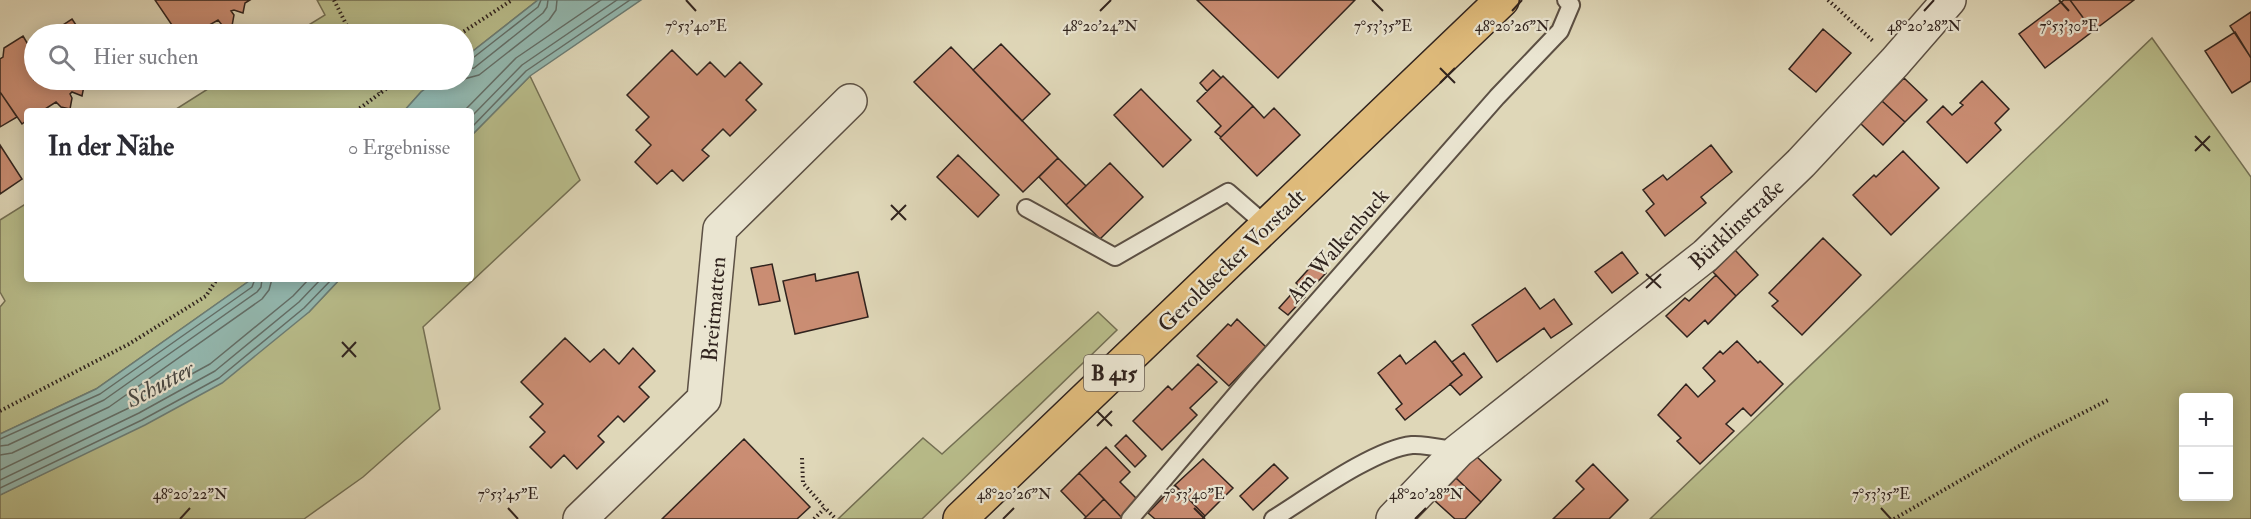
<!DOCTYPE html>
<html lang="de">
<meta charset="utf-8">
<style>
:root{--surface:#fff;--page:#f2f2f3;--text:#2b2b33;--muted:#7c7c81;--line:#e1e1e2}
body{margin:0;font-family:"IM FELL Double Pica",serif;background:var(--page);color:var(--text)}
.controls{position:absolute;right:18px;bottom:18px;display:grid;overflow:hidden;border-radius:6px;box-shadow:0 3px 15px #0003}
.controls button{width:54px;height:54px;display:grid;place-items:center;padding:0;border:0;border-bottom:2px solid var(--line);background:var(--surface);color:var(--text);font:30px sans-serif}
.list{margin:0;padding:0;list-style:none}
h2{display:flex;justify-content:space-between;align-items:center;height:78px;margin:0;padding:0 24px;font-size:26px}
h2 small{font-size:20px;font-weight:400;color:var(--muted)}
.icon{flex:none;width:33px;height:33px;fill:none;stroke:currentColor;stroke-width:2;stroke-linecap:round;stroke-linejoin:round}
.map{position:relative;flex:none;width:2251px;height:519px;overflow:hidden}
.search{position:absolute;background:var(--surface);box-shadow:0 3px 15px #0003;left:24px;top:24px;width:450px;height:66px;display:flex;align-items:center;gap:15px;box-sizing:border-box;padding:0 21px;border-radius:33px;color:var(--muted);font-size:22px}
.panel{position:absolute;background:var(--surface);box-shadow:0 3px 15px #0003;left:24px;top:108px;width:450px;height:174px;border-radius:6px}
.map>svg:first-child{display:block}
.green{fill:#b8bc8a;stroke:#747054;stroke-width:1.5;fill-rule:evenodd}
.water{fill:#93b9b1;stroke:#6b7d76;stroke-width:1.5}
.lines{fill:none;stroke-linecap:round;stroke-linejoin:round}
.shore{stroke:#626e68;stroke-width:1.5}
.building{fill:#ca8d73;stroke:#30231e;stroke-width:1.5}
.lane-casing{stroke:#5c5044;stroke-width:20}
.street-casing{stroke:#5c5044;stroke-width:36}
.primary-casing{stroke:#30231e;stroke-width:36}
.path{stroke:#30231e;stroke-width:4;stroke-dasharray:1.5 3;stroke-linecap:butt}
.lane{stroke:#eae5d1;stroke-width:16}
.street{stroke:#eae5d1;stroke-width:33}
.primary{stroke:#e0bc7c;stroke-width:33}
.ticks{fill:none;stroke:#30231e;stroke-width:2}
.labels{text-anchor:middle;stroke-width:4.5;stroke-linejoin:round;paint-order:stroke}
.shield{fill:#eae5d1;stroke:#685d54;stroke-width:1.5}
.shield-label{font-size:21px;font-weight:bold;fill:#30231e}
.street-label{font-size:22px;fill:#30231e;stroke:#eae5d1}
.water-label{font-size:24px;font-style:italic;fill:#494843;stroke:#eae5d1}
.ticks-label{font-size:15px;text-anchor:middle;fill:#30231e;stroke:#eae5d1;stroke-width:4.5;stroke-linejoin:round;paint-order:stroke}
</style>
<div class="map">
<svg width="2251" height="519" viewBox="0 0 2251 519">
<rect width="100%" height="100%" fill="#dfd7b8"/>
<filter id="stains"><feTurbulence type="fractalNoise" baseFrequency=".00333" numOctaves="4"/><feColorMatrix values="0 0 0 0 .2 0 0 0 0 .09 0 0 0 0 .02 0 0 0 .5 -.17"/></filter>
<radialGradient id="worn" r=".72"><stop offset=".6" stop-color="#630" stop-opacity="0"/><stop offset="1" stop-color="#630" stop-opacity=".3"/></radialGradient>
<path class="green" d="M317,0H538L464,58V34H294L325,15Z
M2152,38L2251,177V519H1650ZM2184,398H2228V496H2184Z
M530,76L580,180L423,327L440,409L363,477L304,519H0V495L55,468L309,312L340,279H471V136Z
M222,80H437L421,92L404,111H173Z
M27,203V279H252L96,389L0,434V307L5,301L0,292V220Z
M1098,312L1117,330L922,519H838L923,438L942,454Z"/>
<path class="water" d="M538,0H641L530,76L471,136V111H404L421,92L437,80H464V58Z
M252,279H340L309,312L222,383L145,425L0,495V434L96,389Z"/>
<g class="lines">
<path class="shore" d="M464,63L469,61L538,7L541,0
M464,70L474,68L543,13L547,7L548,0
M464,79L479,75L549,20L556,10L557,0
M464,111L516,58L601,0
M471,117L522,65L617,0
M471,128L526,71L630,0
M0,439L100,394L252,287L255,279
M0,446L8,445L104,400L257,292L261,287L262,279
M0,455L12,453L109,407L262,299L269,290L272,279
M0,470L135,405L210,364L293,296L309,279
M0,480L139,413L215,371L299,302L321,279
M0,488L142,420L219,378L304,308L332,279"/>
</g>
<path class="building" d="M155,0H250L245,3L243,13L234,10L231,11L234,15L232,26L222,25L218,20L194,34H178Z
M1197,0H1355L1278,78Z
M2064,0H2070L2093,31L2045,68L2019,34Z
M2070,0H2134L2093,31Z
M2251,12V58L2230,26Z
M72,19L82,34H49Z
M1823,29L1851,53L1816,92L1789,69Z
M2235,32L2251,58V81L2232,93L2205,51Z
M23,36L30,48L34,45V80H94L84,86L82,96L72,92L70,94L72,98L70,109L61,107L56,102L42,111H27V120L22,124L0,92V59L3,57L4,48Z
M1001,44L1050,94L1022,121L973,70Z
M951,47L1058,158L1023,192L914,82Z
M672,50L697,75L710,62L725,77L740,62L762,84L746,100L756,110L730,136L723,129L702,150L709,156L683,181L672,170L657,184L635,162L651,145L636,130L649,117L627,95Z
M1213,70L1221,78L1207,91L1200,83Z
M1223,76L1253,106L1221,137L1215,132L1221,126L1197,101Z
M1904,78L1927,100L1905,122L1882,101Z
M1982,81L2009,109L1995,123L2001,130L1967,163L1927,122L1943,106L1952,115L1963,105L1960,103Z
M1141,89L1191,140L1163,167L1114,115Z
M0,92L17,117L0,127Z
M1882,101L1905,122L1883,145L1860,123Z
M1253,106L1264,118L1274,108L1300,135L1257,176L1220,138Z
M0,145L22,179L0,194Z
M1711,145L1732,172L1701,197L1706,203L1665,236L1646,211L1654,204L1643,190L1663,175L1667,180Z
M1903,151L1939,188L1891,235L1853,195L1874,175L1876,177Z
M958,155L999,195L978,217L937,177Z
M1058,158L1086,186L1066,205L1039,177Z
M1110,163L1143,197L1100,239L1066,205Z
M1823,238L1861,275L1802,335L1772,306L1778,301L1769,293Z
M1735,250L1758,275L1736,296L1713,272Z
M1622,252L1638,273L1612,293L1595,272Z
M1315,262L1326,273L1307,293L1296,283Z
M772,264L780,301L759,305L751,268Z
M858,272L868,317L795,334L783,281L815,274L816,281Z
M1716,275L1736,296L1708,324L1705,320L1687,337L1666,316L1685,298L1689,301Z
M1525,288L1540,309L1554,299L1572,324L1551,338L1544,328L1497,362L1472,325Z
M1296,289L1305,297L1288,315L1279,308Z
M1237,319L1266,347L1229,386L1197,356L1228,324L1231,326Z
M565,338L590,362L604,349L619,364L633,348L655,371L639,387L649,397L624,422L618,416L598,436L604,442L577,469L564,455L551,468L530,447L545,432L530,417L543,404L521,382Z
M1435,341L1462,375L1405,420L1396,409L1402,404L1378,373L1400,355L1406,364Z
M1737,341L1758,363L1760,361L1783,384L1751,416L1743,408L1726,424L1734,431L1700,464L1677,441L1681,438L1658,415L1686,384L1698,397L1715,381L1703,368L1720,351L1723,354Z
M1464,353L1482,377L1460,395L1450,384L1462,375L1452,362Z
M1198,364L1217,382L1190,408L1197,415L1162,450L1133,421L1168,386L1172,390Z
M1126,435L1146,456L1135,467L1115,446Z
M744,439L810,507L797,519H662Z
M1106,447L1130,472L1120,482L1140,502L1123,519L1079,473Z
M1476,456L1501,480L1481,502L1456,478Z
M1203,459L1233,488L1205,516L1175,485Z
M1274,464L1288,478L1253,510L1240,496Z
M1593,464L1628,500L1609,519H1553L1584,489L1576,481Z
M1079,473L1104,499L1086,517L1061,491Z
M1456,478L1481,502L1465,519H1455L1435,501Z
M1175,485L1205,516L1202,519H1155L1148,513Z
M1104,499L1123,519H1084Z"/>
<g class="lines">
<g class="lane-casing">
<path id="lane" d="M1026,208L1115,257L1228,192L1267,226
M1130,519L1251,377L1497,97L1560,31L1571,5L1566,0
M1273,519C1307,498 1374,449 1412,445C1426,444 1444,449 1458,451"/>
</g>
<g class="street-casing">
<path id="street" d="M580,519L704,399L720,229L850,101
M1393,519L1458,451L1706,255L1801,163L1895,62L1949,0"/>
</g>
<g class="primary-casing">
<path id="primary" d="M960,519L1502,0"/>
</g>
<path class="path" d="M334,0L351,34
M1828,0L1873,41
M460,34L512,0
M373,80L379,93
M356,111L398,80
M0,411L129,344L206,296L217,279
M802,458L803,483L825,508
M814,519L825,508L836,519
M1894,519L2028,441L2110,399"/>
<use href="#lane" class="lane"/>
<use href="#street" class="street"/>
<use href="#primary" class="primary"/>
</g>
<path class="ticks" d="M686,0L696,11M1372,0L1383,11M2059,0L2069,11M1100,11L1111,0M1512,11L1522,0M1924,11L1934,0M1440,68L1455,83M1440,83L1455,68M2195,136L2210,151M2195,151L2210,136M891,205L906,220M891,220L906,205M1646,274L1661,288M1646,288L1661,274M342,342L356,357M342,357L356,342M1097,411L1112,426M1097,426L1112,411M508,508L518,519M1194,508L1205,519M1881,508L1891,519M180,519L190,508M1003,519L1014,508M1415,519L1426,508"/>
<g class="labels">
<rect class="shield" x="1084" y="355" width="60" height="36" rx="4.5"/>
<g class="shield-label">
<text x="1114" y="380">B 415</text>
</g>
<g class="street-label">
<text transform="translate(1736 224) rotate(-43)" y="8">Bürklinstraße</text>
<text transform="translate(1337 245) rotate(-49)" y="8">Am Walkenbuck</text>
<text transform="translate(1231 260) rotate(-44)" y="8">Geroldsecker Vorstadt</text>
<text transform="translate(713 309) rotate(-85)" y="8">Breitmatten</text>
</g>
<g class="water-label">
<text transform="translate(160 384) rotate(-28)" y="8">Schutter</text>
</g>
</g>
<g class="ticks-label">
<text x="2069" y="31">7°53'30"E</text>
<text x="696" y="31">7°53'40"E</text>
<text x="1100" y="31">48°20'24"N</text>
<text x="1383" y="31">7°53'35"E</text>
<text x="1512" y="31">48°20'26"N</text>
<text x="1924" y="31">48°20'28"N</text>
<text x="190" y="499">48°20'22"N</text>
<text x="508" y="499">7°53'45"E</text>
<text x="1014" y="499">48°20'26"N</text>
<text x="1194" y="499">7°53'40"E</text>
<text x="1426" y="499">48°20'28"N</text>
<text x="1881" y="499">7°53'35"E</text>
</g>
<rect width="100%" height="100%" filter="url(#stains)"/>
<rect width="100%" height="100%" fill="url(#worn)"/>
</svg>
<div class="controls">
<button>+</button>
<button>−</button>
</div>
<div class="search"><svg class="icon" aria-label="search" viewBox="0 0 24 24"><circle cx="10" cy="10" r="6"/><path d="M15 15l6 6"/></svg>Hier suchen</div>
<section class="panel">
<h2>In der Nähe<small>0 Ergebnisse</small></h2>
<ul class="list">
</ul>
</section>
</div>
